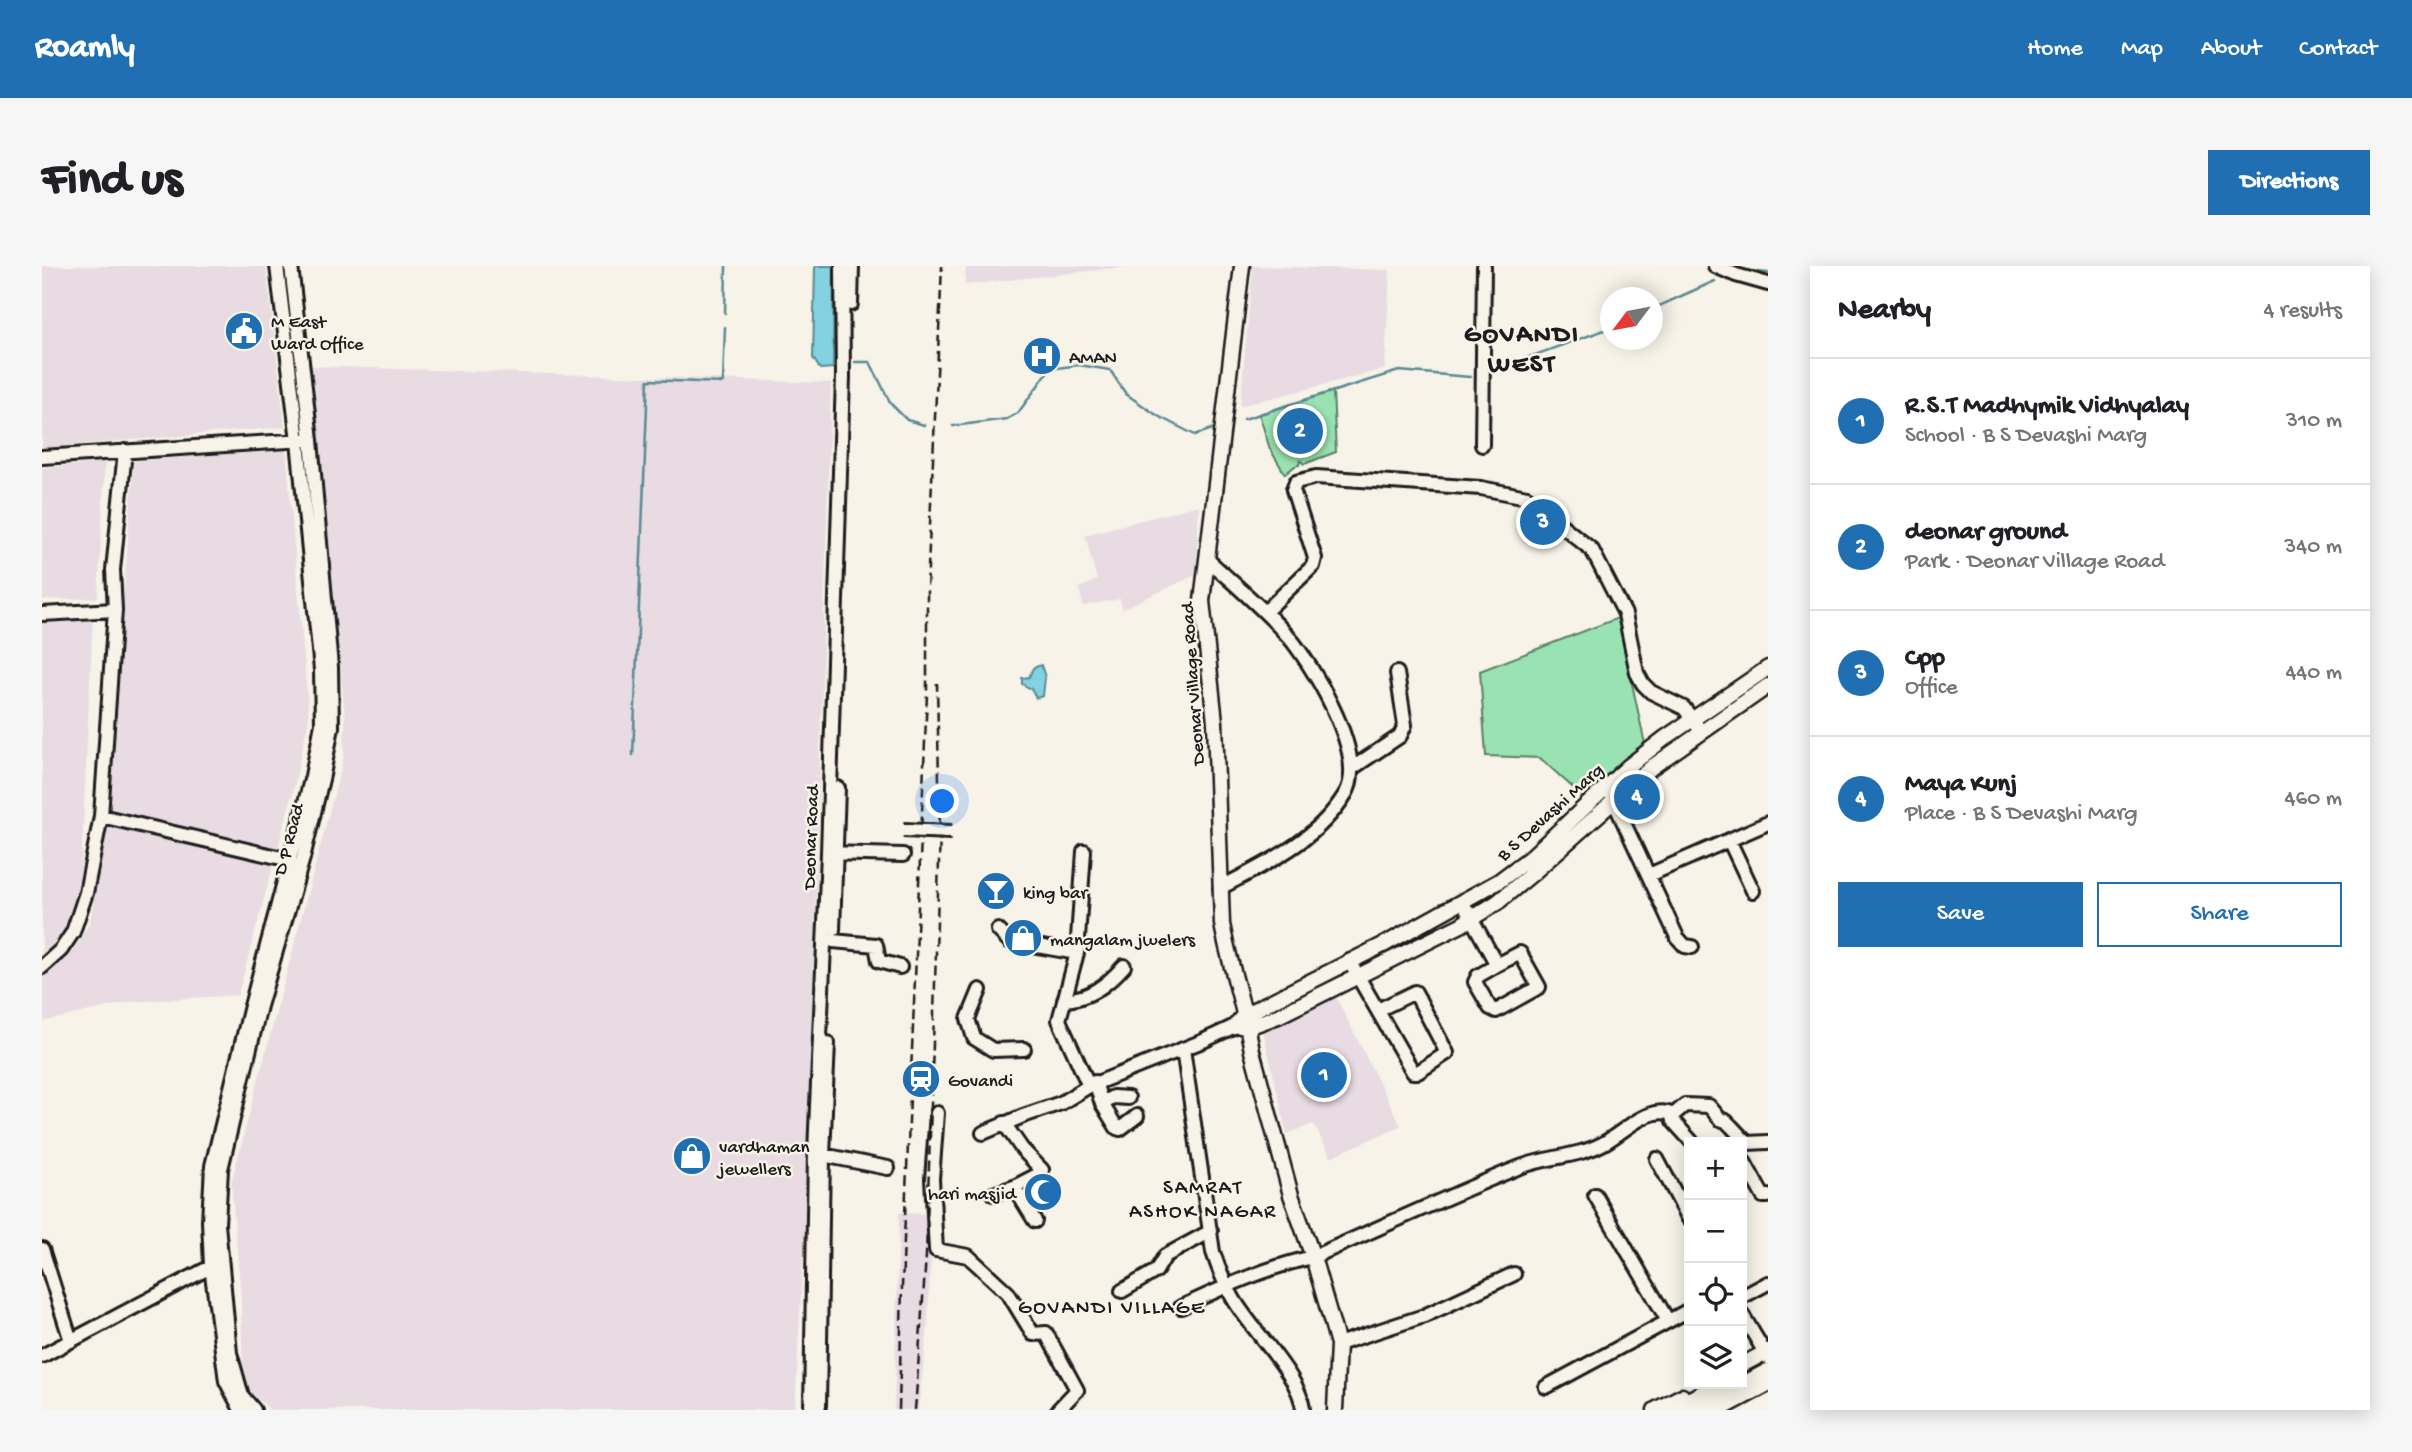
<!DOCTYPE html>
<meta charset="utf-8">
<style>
:root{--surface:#fff;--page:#f6f6f6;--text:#202124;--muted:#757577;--line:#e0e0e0;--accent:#1f6fb2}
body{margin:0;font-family:"Gochi Hand",sans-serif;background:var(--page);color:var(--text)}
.controls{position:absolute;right:21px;bottom:21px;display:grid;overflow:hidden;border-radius:0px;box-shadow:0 4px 18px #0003}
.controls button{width:63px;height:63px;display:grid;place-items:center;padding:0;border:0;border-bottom:2px solid var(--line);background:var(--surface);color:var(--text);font:35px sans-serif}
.compass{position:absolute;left:1558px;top:21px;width:63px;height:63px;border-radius:50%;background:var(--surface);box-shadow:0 4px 18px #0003;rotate:238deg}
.you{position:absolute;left:901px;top:536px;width:24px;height:24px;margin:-18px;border:5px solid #fff;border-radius:50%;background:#1a73e8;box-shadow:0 0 0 10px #1a73e833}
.badge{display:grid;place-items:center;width:46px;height:46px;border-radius:50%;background:var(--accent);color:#fff;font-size:23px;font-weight:700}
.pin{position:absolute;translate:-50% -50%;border:4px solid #fff;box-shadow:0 2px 7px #0006}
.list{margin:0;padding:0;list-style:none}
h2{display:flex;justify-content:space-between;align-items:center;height:91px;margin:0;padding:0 28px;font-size:30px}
h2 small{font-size:23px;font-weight:400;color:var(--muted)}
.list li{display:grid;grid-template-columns:46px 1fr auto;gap:21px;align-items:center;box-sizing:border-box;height:126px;padding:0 28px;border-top:2px solid var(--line)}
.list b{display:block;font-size:26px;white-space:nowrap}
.list p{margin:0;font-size:23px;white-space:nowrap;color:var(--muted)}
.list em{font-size:23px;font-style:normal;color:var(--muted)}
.actions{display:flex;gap:14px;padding:21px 28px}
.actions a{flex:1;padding:16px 0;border:2px solid var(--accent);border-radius:0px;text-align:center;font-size:24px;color:var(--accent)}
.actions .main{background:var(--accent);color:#fff}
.icon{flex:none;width:38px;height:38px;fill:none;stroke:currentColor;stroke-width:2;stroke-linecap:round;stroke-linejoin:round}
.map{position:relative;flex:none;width:1726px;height:1144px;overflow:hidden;border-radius:0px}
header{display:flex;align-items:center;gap:42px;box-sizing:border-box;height:98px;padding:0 35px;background:var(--accent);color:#fff}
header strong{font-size:33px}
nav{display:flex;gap:38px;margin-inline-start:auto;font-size:24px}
.intro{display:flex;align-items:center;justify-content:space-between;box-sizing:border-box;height:168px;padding:0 42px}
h1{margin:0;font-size:49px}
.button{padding:18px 32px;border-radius:0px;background:var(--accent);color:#fff;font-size:24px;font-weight:700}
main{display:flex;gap:42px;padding:0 42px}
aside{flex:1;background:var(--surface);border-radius:0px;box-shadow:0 4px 18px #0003}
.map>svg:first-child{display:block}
.built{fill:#e8dce2}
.green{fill:#99e2b1;stroke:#5a7f66;stroke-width:2}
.water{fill:#83d1e1;stroke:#5a8992;stroke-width:2}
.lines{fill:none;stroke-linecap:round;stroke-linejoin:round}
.stream{stroke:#5a8992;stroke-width:2.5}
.minor-casing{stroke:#1c1c1c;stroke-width:18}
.major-casing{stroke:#1c1c1c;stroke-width:19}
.highway-casing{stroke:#1c1c1c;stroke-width:23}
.minor{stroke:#f7f3e8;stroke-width:12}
.major{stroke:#f7f3e8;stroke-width:14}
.highway{stroke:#f7f3e8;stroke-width:18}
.rail{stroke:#1c1c1c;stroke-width:2.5;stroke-dasharray:10 5;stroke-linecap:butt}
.minor-bridge-casing{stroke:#1c1c1c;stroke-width:18;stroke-linecap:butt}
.minor-bridge{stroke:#f7f3e8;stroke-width:12}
.labels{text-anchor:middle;stroke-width:5;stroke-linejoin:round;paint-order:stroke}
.poi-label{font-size:19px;fill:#1c1c1c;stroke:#f7f3e8;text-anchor:start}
.street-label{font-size:19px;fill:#1c1c1c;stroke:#f7f3e8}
.neighbourhood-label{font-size:21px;letter-spacing:2px;fill:#1c1c1c;stroke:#f7f3e8}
.district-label{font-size:26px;font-weight:bold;letter-spacing:2px;fill:#1c1c1c;stroke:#f7f3e8}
</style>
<header>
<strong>Roamly</strong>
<nav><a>Home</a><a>Map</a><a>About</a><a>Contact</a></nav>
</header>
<div class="intro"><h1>Find us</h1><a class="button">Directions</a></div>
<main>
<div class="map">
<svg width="1726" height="1144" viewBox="0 0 1726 1144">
<rect width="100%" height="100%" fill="#f7f3e8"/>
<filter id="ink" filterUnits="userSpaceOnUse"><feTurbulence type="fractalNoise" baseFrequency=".0143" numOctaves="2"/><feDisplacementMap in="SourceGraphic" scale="14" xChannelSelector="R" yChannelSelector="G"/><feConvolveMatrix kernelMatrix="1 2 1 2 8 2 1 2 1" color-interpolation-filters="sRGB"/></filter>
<g filter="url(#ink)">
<path class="built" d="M0,0H224L243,161L0,182Z
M924,0H1091L923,19Z
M1211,0L1348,4L1343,103L1198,140Z
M268,100L789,117L766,896L753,1144H228L201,1119L199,1033L189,917L302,490L303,450Z
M244,183L267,452L250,530L196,729L88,736L0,756V710L31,685L48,656L64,559L92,195Z
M63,196L56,332L0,334V202Z
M1157,239L1154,309L1080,343L1078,333L1041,340L1037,322L1055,314L1043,269Z
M51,352L37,646L24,673L0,696V356Z
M1293,729L1359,860L1289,891L1271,858L1245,868L1220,761Z
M857,947L891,948L885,1069L876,1144H852Z"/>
<path class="green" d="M1291,125L1294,186L1262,198L1258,194L1257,199L1253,200L1243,208L1228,183L1217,148Z
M1576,352L1603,478L1549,538L1498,492L1444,490L1438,405Z"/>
<path class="water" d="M773,0H792L791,102L778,103L771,92Z
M999,399L1003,411L1001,430L994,432L989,423L980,418V412L987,411L991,402Z"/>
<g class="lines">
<path class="stream" d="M1705,5L1726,7
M1610,43L1673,15
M683,47L684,0
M813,96H828L849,138L865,154L882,159
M1451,104L1568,62
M1202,153L1357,105L1428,111
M911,160L965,153L976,147L1008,103L1037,99L1068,104L1084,128L1116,150L1153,169L1176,161
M591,489L606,114L681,117L683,61"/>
<g class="minor-casing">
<path id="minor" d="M1673,0L1694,9L1726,18
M809,38L810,0
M1440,179L1442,0
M0,191L262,174
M1166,294C1195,321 1226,346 1251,376C1274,406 1325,490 1304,527C1275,575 1225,597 1178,622
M1223,346L1271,300L1273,292L1251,224L1254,216L1274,211L1439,222L1485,231L1550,284L1583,348L1595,407L1601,418L1609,426L1642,442L1659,465
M0,348L73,344
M1309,503L1358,470L1363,459L1355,407
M1569,529L1635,671L1643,680L1650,681
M59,550L248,594
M1687,574L1711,625
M1042,585L1035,687L1017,754L1047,820L1161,775L1193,760
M786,587L861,589
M1607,609L1726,557
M1421,637L1455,699L1436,710L1433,716L1448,742L1454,745L1497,721L1478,687L1455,699
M791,664L796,522
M956,664L967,675L1035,687
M791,675L834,679L837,695L858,701
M1307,695L1371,806H1376L1405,787L1373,726L1336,744
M0,701L19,684L31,666L44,627L59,550L73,344L71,304L83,185
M938,724L926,753L932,772L951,784L982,783
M1022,734C1047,733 1065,719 1082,700
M1141,783L1171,986C1176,1002 1183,1018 1191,1032C1208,1063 1259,1110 1261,1144
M1053,816L1060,838L1075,862L1078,863L1095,850
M1060,837L1071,831L1086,832
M895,847L890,913L894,984L926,990L966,1027L991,1068L1004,1067L1035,1124L1016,1144
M962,857L980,883L1000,904L999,907L972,921L993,955
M941,867L981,850L1019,837L1047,820
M1650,876L1631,855L1630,850L1643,839L1667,840L1678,853L1684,855L1690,861L1705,877L1726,876
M781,889L846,902
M1700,892L1721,930H1726
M1615,893L1647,953
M951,928L972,921
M1553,929L1626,1055
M0,983L29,1075
M1080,1025L1114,1005L1123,990L1169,965
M1700,1031L1726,1017
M1139,1041C1182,1021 1225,1001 1271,991C1340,961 1408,929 1478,901C1504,891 1535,891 1560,878C1580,868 1608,837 1631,849
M1700,1048L1726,1092
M1296,1078L1382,1050L1472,1008
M0,1090L176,997
M1504,1121L1647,1044
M777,1140L781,889L786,777
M199,1144L184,1115L169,1000L167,955L170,900L208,744L270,510L280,458L279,404L256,175L235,0
M212,1144L200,1130L188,1087L176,958L179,903L218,740L261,592L281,509L290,461L289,401L269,174L249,0
M769,1144L773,886L786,587L801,111L800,0"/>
</g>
<g class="major-casing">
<path id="major" d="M1200,0L1160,335L1173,456L1180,658C1188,701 1203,742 1210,785L1249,929L1271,991L1296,1078L1293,1144
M1193,760L1202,749L1345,677L1457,615L1489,591L1587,500L1623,472L1726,402
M1198,760L1206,761L1236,750L1419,659L1456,636L1492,606L1610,501L1726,420
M1700,1099L1726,1085
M1613,1144L1640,1130
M1677,1144L1726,1118"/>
</g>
<g class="highway-casing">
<path id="highway" d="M1631,1144L1668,1125
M1656,1144L1726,1107"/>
</g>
<use href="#minor" class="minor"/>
<use href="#major" class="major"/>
<use href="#highway" class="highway"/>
<path class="rail" d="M857,1144L860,1021L885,428V323L900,0
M873,1144L884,990L898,565L895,417"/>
<g class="minor-bridge-casing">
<path id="minor-bridge" d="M861,564L910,566"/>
</g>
<use href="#minor-bridge" class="minor-bridge"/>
</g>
</g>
<defs>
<g id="civic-disc" transform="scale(2.0125)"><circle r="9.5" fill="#1f6fb2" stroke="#f7f3e8"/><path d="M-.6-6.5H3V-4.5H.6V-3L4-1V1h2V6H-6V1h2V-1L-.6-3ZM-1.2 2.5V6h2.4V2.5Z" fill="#fff"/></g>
<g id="hospital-disc" transform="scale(2.0125)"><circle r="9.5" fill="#1f6fb2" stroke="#f7f3e8"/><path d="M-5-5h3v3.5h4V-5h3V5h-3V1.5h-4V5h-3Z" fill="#fff"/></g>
<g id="bar-disc" transform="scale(2.0125)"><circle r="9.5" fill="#1f6fb2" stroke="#f7f3e8"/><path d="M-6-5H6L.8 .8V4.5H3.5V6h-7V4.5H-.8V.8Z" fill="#fff"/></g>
<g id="shop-disc" transform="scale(2.0125)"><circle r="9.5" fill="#1f6fb2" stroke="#f7f3e8"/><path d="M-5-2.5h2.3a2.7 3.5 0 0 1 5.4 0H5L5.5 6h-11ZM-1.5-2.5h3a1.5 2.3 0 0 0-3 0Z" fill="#fff"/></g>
<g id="station-disc" transform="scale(2.0125)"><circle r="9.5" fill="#1f6fb2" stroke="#f7f3e8"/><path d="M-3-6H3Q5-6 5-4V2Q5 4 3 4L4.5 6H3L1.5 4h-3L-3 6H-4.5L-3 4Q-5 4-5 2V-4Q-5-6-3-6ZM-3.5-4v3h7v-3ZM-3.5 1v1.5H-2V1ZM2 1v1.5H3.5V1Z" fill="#fff"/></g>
<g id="mosque-disc" transform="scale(2.0125)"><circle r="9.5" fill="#1f6fb2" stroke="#f7f3e8"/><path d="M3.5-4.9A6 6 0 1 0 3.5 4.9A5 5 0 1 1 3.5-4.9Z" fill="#fff"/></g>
</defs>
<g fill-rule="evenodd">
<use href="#civic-disc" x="202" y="65"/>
<use href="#hospital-disc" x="1000" y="90"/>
<use href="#bar-disc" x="954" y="625"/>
<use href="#shop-disc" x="981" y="672"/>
<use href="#station-disc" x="879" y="813"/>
<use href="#shop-disc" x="650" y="890"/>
<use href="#mosque-disc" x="1001" y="926"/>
</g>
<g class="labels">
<g class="poi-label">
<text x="229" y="61">M East<tspan x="229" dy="22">Ward Office</tspan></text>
<text x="1027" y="97">AMAN</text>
<text x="981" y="632">king bar</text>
<text x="1008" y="679">mangalam jwelers</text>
<text x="906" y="820">Govandi</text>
<text x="677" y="886">vardhaman<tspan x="677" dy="22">jewellers</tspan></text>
<text x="974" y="933" text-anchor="end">hari masjid</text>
</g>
<g class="street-label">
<text transform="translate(1149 418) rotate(-94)" y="7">Deonar Village Road</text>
<text transform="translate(1507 545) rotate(-42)" y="7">B S Devashi Marg</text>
<text transform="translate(767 571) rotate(-88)" y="7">Deonar Road</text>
<text transform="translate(245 573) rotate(-75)" y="7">D P Road</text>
</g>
<g class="neighbourhood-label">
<text x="1161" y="927">SAMRAT<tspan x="1161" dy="24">ASHOK NAGAR</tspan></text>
<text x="1070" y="1047">GOVANDI VILLAGE</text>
</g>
<g class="district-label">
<text x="1480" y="75">GOVANDI<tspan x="1480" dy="30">WEST</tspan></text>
</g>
</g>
</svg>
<div class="controls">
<button>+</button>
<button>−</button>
<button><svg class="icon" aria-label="locate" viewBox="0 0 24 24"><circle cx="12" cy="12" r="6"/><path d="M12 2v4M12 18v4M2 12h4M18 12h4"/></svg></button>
<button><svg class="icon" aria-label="layers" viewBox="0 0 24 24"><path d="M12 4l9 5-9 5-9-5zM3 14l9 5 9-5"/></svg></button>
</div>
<svg class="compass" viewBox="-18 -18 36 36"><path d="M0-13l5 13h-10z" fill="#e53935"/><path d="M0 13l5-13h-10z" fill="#757577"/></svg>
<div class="you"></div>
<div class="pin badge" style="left:1282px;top:809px">1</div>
<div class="pin badge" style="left:1258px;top:165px">2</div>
<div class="pin badge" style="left:1501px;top:256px">3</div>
<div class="pin badge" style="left:1595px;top:531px">4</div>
</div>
<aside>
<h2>Nearby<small>4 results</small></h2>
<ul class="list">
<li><span class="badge">1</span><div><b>R.S.T Madhymik Vidhyalay</b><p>School · B S Devashi Marg</p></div><em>310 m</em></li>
<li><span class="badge">2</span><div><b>deonar ground</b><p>Park · Deonar Village Road</p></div><em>340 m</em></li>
<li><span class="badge">3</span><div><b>Cpp</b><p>Office</p></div><em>440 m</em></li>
<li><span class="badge">4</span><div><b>Maya Kunj</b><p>Place · B S Devashi Marg</p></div><em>460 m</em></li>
</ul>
<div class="actions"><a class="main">Save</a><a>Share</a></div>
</aside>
</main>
